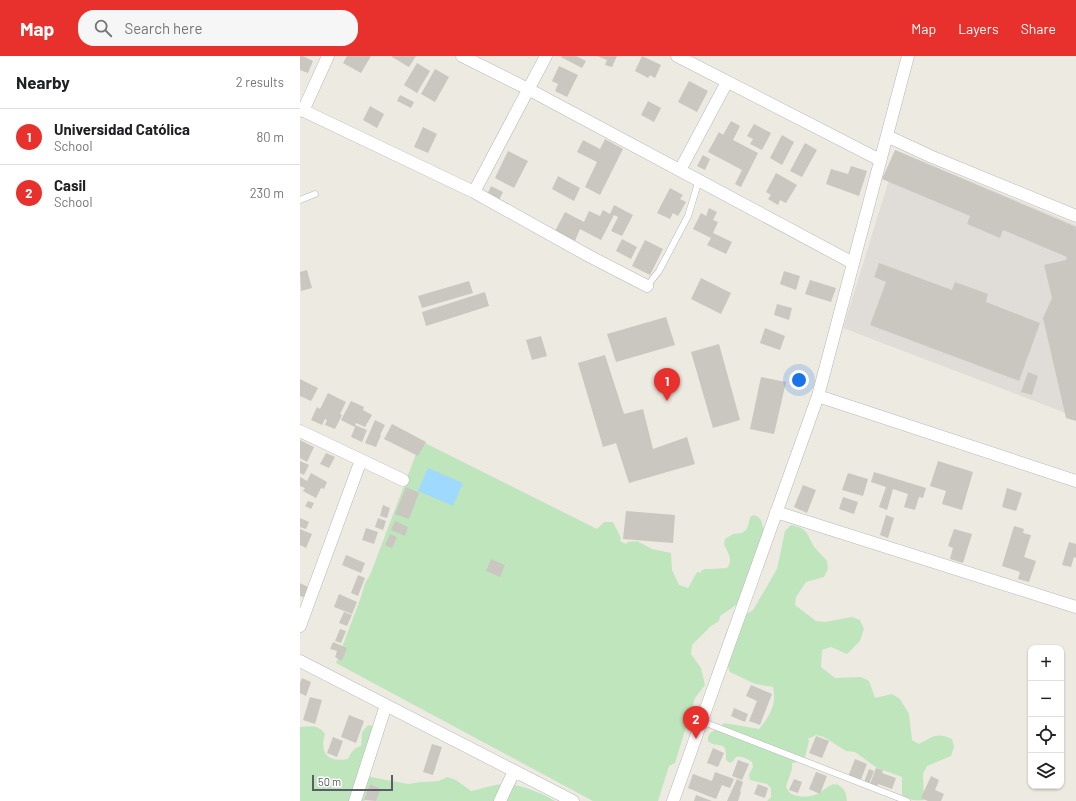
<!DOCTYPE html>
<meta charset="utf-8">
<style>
:root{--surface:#fff;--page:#f6f6f6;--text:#202124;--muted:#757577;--line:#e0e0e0;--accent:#e8312c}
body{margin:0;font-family:Barlow,sans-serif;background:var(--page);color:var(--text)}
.controls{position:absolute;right:12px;bottom:12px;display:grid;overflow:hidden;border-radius:8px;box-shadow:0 1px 3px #0004}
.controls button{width:36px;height:36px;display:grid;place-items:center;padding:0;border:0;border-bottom:1px solid var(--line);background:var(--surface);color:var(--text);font:20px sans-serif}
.scale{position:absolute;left:12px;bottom:10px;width:81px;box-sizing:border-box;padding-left:4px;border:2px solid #5a5e62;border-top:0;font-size:11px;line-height:14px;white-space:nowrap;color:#5a5e62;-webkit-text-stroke:3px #fff;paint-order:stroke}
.you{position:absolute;left:499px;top:324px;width:14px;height:14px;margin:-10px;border:3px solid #fff;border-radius:50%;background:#1a73e8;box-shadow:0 0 0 6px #1a73e833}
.badge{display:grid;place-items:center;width:26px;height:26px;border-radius:50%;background:var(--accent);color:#fff;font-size:13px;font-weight:700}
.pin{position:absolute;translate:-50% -33px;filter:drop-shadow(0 1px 2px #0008)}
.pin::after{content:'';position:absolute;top:21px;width:14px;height:12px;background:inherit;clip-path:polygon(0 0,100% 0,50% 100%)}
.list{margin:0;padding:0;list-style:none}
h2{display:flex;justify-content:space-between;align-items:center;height:52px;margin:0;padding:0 16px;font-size:17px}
h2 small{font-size:13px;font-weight:400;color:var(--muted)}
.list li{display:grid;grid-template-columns:26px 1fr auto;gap:12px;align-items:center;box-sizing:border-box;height:56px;padding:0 16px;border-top:1px solid var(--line)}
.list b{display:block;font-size:15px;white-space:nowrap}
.list p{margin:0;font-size:13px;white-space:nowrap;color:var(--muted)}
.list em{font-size:13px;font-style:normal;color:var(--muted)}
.icon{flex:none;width:22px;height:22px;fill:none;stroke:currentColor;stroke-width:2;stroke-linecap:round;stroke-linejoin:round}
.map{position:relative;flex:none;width:776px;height:745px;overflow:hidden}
header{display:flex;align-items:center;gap:24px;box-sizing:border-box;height:56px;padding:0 20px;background:var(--accent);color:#fff}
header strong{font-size:19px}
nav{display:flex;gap:22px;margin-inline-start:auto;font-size:14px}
.search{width:280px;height:36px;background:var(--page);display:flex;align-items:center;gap:10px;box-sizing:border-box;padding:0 14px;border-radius:16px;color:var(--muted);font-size:15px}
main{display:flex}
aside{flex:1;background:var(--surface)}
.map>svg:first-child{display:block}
.industrial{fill:#e0ddd9}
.green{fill:#bfe5bd}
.water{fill:#9fdafe}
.building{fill:#cac6c0}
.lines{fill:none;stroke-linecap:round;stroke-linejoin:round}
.service-casing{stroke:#b4b8bc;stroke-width:7}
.minor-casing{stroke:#b4b8bc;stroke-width:13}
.service{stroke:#fff;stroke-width:6}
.minor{stroke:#fff;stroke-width:12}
</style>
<header>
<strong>Map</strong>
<div class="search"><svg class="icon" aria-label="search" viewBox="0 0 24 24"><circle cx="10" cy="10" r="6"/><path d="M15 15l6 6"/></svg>Search here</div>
<nav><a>Map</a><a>Layers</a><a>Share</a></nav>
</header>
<main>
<aside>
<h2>Nearby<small>2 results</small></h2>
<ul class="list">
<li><span class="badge">1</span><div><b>Universidad Católica</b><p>School</p></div><em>80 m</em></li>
<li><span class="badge">2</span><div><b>Casil</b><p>School</p></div><em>230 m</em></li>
</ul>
</aside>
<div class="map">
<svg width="776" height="745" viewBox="0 0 776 745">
<rect width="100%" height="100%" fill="#edeae1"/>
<path class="industrial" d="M598,95L776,169V361L543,272Z"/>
<path class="green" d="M121,385L297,473L304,466H313L321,482L320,485L326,488L328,486L337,485L352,493L371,497L372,514L379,529L388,532L397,516L401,517V515L405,513H409L427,512C434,503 427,496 424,488L425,483L433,478L442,477L446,474L448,470L450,461L454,459L458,461L461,464L465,478L439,547L420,560L419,565L411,570L392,589L391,598L401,612L405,629L395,642L375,707L369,710L358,745H293L36,607L61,541L65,527L70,519Z
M491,469C511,473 506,480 516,493C519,497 524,501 527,505L528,513L524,521L506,526L496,541L495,549L516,565L525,566L552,561L560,564L564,573L560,585L547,598L531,591L522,594L521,611L535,622L561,621L569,625L575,642L592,638L600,643L609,658L612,684L619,688C633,680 637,676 652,683L654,691L651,700L627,710L623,718L624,744C615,745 609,744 602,739V721L577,712L555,696L546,695L524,681L516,679L508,683L509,685L504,705L492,707C493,716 488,722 486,731C489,737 492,739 498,740C504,741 510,741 517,738C525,735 532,723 541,731C546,735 546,739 547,745H467L471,741V732L467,728L450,724L449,719L453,711L452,706C446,702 442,700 436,701L433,705L430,707L426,704C427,682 419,694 408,685C407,677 412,676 418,672C420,671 422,669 424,667L459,673C470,659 477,649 473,631L455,628L430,616L427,608L431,600L424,583L427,574L433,567L453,554L477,513L485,475Z
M68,669L73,670C72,675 71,681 70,686C65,700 50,712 71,721L108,728L121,726H126L139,725L147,721L156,724L171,735C182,733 197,727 208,728C220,729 245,738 255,745H76L81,733L70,728L64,744L65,745H0V671C10,670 19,669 25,678C19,697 28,707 48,703C51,697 53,692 61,690L62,676Z"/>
<path class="water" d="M128,412L163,427L153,450L118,435Z"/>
<path class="building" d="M0,0H3L13,5L8,17L0,14Z
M47,0H71L61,17L43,7Z
M92,0H116L109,11L92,1Z
M262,0H276L286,5L282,12L261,1Z
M297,0H317L312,11L305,9L307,4Z
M342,0L361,9L355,22L350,19L348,22L335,15Z
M117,7L130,15L117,37L104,29Z
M259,10L278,19L267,41L255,35L258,28L252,25Z
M135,13L149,21L135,46L121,38Z
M389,25L408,35L397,56L378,46Z
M100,39L114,46L111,52L97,45Z
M348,45L361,52L354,66L341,59Z
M70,50L84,58L77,72L63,64Z
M431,65L440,70L433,84L458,97L441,131L435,128L442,114L408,96L419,76L423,79Z
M454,68L471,77L462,94L450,88L453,83L447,80Z
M123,71L137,78L128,97L114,91Z
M482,79L494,86L482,109L470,102Z
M305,83L323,93L300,139L285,131L297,106L277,96L283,84L300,93Z
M505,87L517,94L502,121L490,115Z
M595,94L776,171V365L766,362L743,262L752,242L744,209L766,204L767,201L703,174L700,182L667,168L670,160L582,123Z
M208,95L228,105L214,132L195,122Z
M403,99L410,103L405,114L397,110Z
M551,110L567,115L559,140L526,128L531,113L548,118Z
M476,117L497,129L486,147L480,144L478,149L468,143L471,139L466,136Z
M258,120L280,132L274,145L252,133Z
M191,130L203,136L199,144L187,139Z
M370,132L383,139L380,143L386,146L378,160L373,157L370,163L357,157Z
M314,149L333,159L322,180L311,175L318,161L314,159L301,184L280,173L275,185L255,175L265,156L284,166L289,155L300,160L303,154L310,158Z
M409,152L417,156L413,164L418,166L413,177L432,186L426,198L407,189L411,182L393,173L401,157L406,160Z
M322,183L337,191L331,203L316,195Z
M345,184L363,193L350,219L332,210Z
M579,207L652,234L655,226L688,238L686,246L740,267L719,325L570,269L586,226L574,221Z
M7,214L12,232L1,235L0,216Z
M484,215L500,220L496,234L480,228Z
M401,222L431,237L421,258L391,243Z
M510,224L536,232L531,246L505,238Z
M169,225L173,237L122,252L118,240Z
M185,236L189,250L126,270L122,256Z
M477,248L492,252L489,264L474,259Z
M366,261L375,289L316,306L307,278Z
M465,272L485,280L480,294L460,287Z
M241,280L247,300L232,304L226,284Z
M419,288L440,364L413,372L391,296Z
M305,299L324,358L343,353L353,393L387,381L395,408L329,427L316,387L303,391L278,307Z
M728,316L738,320L732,339L721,336Z
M461,321L486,326L474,378L450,373Z
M0,323L18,332L11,345L0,340Z
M28,337L46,346L40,358L42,359L35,373L25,369L27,364L25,363L22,369L11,364L17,351L20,353Z
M51,345L64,351L63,354L72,359L65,371L56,367L55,369L67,374L62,386L51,381L55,371L41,364Z
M75,364L85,369L80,379H81L76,391L65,387Z
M92,368L126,386L118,400L84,383Z
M0,384L14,391L7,406L0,402Z
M26,397L35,401L29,412L20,408Z
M0,405L9,409L4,419L0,417Z
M638,405L673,416L662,454L642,448L646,435L630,430Z
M574,416L626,432L623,442L619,441L615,454L604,451L608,438L593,433L587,454L579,451L586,431L571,426Z
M11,417L27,426L24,433L21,432L16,442L3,435L5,432L0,430V421L7,425Z
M548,417L568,423L563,440L542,434Z
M503,429L516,434L507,457L494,451Z
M106,431L119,437L109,463L95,458Z
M707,432L722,437L716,455L702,451Z
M543,441L558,446L554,458L539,453Z
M8,445L14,447L11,453L5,450Z
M83,449L90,452L87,462L80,460Z
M326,455L375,459L373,487L323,483Z
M586,459L594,462L588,482L580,479Z
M0,462L9,466L6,473L0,471Z
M78,462L86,465L83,474L75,471Z
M95,465L108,471L105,480L91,474Z
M714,470L724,473L723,477L731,479L724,501L736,505L729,526L718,523L720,516L702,510Z
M66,472L78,476L74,488L62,484Z
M0,473L12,478L6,492L0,489Z
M654,473L672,478L663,507L650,503L653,492L648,490Z
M90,478L97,481L92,492L85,489Z
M769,486L776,488V502L774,501L771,511L762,509Z
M46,499L65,507L61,517L42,509Z
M191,503L205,509L200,521L186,515Z
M58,519L65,522L58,540L51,537Z
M0,527L8,531L4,541L0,540Z
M39,538L57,546L52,558L34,551Z
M44,556L52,559L47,570L39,567Z
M40,573L46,575L41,587L35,585Z
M33,586L47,592L42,605L35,601L37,595L30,593Z
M2,622L11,626L6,640L0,637V627Z
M451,629L472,638L460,669L449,665L457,645L446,640Z
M10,641L22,644L15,668L3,664Z
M434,652L448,658L445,666L431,660Z
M49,659L64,665L56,687L41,681Z
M516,680L529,685L522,702L509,697Z
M33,681L43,685L37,701L27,697Z
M132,688L142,691L133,719L123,716Z
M413,692L424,697L418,711L407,707Z
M555,703L567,708L560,726L548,721Z
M438,704L449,708L442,724L432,720Z
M576,712L583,714L582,717L596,722L592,733L578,728L577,731L570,728Z
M569,713L574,715L569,728L564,726Z
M415,716L434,723L430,732L422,729L416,743L388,732L393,718L412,725Z
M516,716L527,720L520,738L509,733Z
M631,720L639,724L635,734L644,738L641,745H628L621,742Z
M437,723L443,726L440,735L441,736L438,745H427Z
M494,723L502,726L498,737L489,734Z
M70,728L81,733L76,745L64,744Z
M458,728L468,732L465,742L454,738Z
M396,739L412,745H394Z"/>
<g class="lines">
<g class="service-casing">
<path id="service" d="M0,144L15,138
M347,230L359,215L388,160L399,124
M401,665L607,745"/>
</g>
<g class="minor-casing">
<path id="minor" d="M162,0L228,33L553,207
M377,0L580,104
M0,53L174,136L289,200L347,230
M3,55L28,0
M587,80L630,100L776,160
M380,114L427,26
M174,136L246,0
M518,340L776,425
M0,375L103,424
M476,456L776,551
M0,570L61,404
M0,605L273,745
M55,745L86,649
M200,745L214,715
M373,745L518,340L608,0"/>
</g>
<use href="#service" class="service"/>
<use href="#minor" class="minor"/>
</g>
</svg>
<div class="controls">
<button>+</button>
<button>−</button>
<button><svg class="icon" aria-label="locate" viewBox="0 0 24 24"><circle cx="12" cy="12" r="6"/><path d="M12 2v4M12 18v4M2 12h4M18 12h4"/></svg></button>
<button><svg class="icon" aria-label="layers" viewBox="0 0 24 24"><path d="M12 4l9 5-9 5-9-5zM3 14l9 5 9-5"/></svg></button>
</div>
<div class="scale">50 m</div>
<div class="you"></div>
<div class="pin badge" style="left:367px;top:345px">1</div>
<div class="pin badge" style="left:396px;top:683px">2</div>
</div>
</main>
